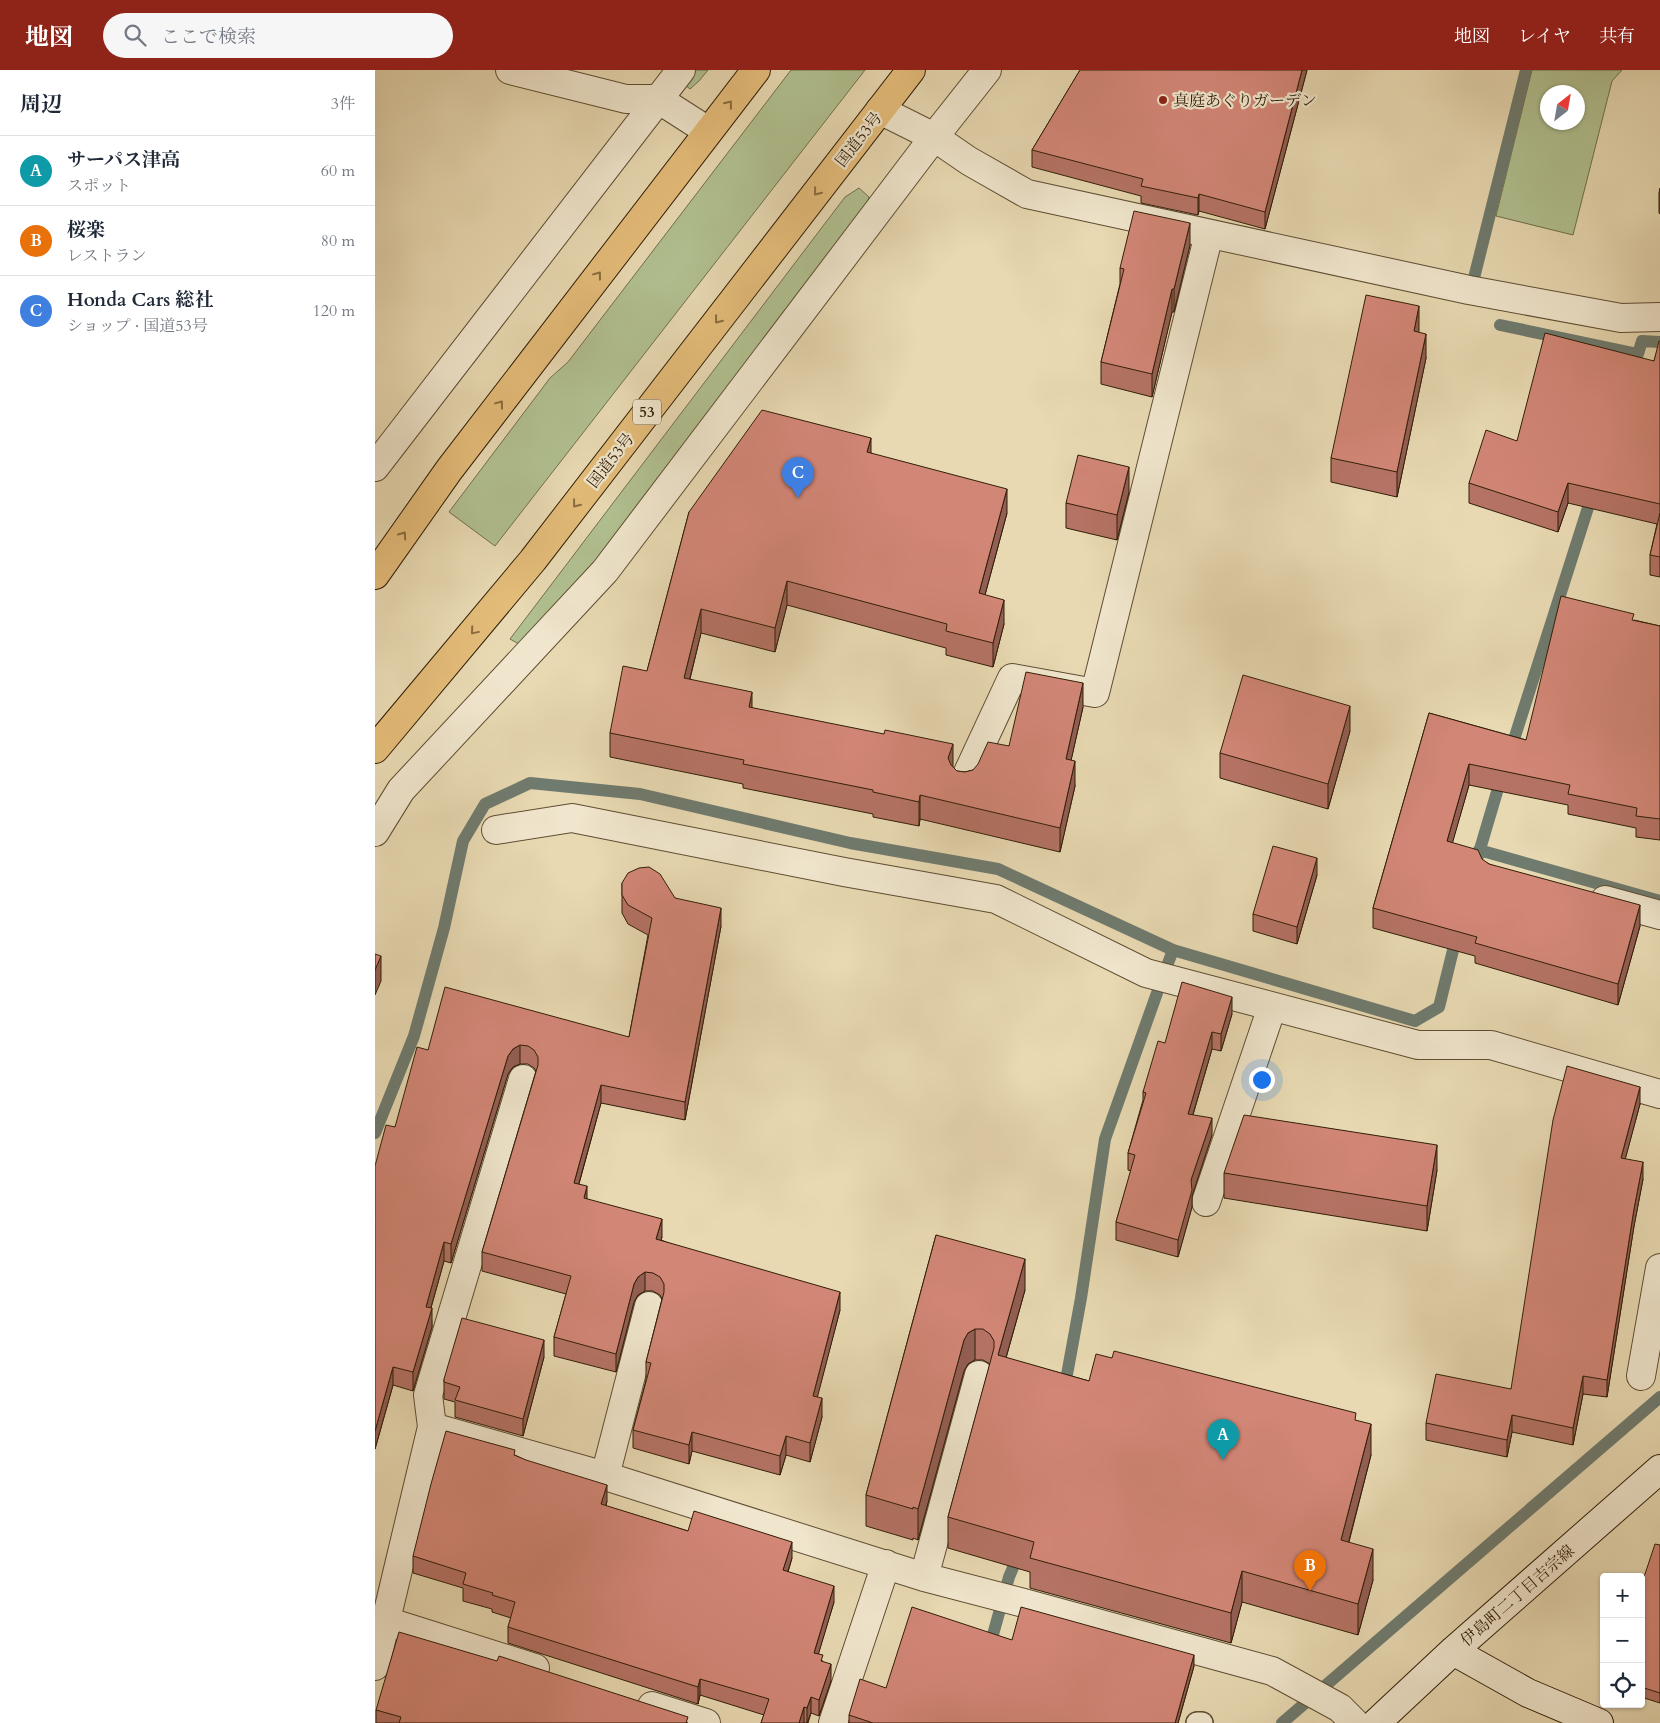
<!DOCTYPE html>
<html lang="ja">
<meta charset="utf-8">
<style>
:root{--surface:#fff;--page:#f6f6f7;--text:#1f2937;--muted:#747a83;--line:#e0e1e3;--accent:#8f2418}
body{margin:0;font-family:Cardo,"Noto Serif JP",serif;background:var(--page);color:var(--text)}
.controls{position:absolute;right:15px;bottom:15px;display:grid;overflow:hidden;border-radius:5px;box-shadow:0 1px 4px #0004}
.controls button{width:45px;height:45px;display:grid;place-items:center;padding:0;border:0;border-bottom:1px solid var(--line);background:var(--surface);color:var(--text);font:25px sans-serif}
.compass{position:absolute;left:1165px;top:15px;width:45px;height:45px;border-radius:50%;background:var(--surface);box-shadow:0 1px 4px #0004;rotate:31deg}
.you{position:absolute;left:886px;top:1009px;width:18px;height:18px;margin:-12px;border:4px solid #fff;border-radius:50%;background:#1a73e8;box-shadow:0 0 0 8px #1a73e833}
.badge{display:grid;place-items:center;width:32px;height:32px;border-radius:50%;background:var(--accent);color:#fff;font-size:16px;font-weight:700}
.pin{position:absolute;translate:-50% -41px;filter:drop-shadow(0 1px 2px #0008)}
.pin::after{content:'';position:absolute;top:26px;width:18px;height:15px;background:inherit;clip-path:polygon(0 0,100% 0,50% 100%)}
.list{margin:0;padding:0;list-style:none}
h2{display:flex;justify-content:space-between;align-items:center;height:65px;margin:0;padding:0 20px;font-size:21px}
h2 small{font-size:16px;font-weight:400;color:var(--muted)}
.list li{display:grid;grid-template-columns:32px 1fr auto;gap:15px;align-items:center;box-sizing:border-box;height:70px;padding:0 20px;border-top:1px solid var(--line)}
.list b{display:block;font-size:19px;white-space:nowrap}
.list p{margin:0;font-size:16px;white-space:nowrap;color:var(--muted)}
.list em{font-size:16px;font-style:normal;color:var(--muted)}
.icon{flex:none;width:28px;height:28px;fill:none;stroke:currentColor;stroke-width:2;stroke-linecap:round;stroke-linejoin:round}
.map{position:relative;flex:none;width:1285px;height:1653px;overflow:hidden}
header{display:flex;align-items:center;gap:30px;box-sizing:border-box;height:70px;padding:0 25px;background:var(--accent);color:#fff}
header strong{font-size:24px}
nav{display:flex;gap:28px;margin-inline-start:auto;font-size:18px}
.search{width:350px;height:45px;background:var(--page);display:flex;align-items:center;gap:12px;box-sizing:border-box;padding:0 18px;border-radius:28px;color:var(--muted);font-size:19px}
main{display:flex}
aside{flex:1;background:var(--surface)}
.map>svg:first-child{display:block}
.green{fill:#b1c090;stroke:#716f4c;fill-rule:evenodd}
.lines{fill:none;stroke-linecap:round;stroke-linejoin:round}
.stream{stroke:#6f7b6f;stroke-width:12}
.lane-casing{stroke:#5f4d32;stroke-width:24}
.street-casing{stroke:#5f4d32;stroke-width:30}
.secondary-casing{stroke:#311e08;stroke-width:30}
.highway-casing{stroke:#311e08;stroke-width:30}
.lane{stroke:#f0e6cd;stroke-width:21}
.street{stroke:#f0e6cd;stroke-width:28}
.secondary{stroke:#f0e6cd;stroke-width:28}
.highway{stroke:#e4bc79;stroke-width:28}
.wall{fill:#b57365;stroke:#311e08}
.shaded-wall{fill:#935e53;stroke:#311e08}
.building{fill:#d28676;stroke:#311e08}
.oneway{stroke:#8a6d40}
.poi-dot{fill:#8f2418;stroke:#f0e6cd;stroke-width:2}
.labels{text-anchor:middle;stroke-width:4.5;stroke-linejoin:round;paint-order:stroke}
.shield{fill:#f0e6cd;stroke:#6a5a43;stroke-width:1}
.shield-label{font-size:15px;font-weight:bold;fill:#311e08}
.poi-label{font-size:16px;fill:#311e08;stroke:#f0e6cd;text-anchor:start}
.street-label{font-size:16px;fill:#311e08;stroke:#f0e6cd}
</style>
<header>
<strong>地図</strong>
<div class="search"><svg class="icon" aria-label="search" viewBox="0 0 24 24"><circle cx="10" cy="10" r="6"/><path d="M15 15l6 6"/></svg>ここで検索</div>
<nav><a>地図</a><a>レイヤ</a><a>共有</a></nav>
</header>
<main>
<aside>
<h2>周辺<small>3件</small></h2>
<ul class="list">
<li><span class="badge" style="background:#0f9aa8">A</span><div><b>サーパス津高</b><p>スポット</p></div><em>60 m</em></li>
<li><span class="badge" style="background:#e8710a">B</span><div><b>桜楽</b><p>レストラン</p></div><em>80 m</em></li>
<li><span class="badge" style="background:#3f7fe0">C</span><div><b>Honda Cars 総社</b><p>ショップ · 国道53号</p></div><em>120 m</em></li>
</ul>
</aside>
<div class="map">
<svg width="1285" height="1653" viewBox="0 0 1285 1653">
<rect width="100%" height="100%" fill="#e8d9b2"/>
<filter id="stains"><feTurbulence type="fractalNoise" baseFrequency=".004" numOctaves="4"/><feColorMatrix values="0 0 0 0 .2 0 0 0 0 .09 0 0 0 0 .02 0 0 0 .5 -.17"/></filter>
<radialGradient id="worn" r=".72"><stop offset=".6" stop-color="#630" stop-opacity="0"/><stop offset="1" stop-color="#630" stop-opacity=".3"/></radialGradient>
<path class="green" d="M317,0H333L324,11L315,19L309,14Z
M416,0H490L120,476L74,442L175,308L193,292Z
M1157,0H1247L1237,11L1198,165L1121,146ZM1202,22V52H1172V22Z
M484,118L494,127L489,142L225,488L149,577L135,569L470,127Z"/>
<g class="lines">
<path class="stream" d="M1098,212L1151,0
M1125,255L1263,284
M1257,303L1267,271L1285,272
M1135,682L1218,422
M1104,780L1285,831
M1100,796L1127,705
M792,896L798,880
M0,1063L39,966L69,858L88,771L110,734L155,713L265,724L475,773L623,799L798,880L1040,951L1064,937L1082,864
M689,1321L706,1228L730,1069L782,923
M614,1579L634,1507L645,1481
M907,1653L1285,1327"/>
<g class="lane-casing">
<path id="lane" d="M822,1653H827"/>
</g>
<g class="street-casing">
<path id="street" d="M135,0L251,29H283L333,61
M505,40L559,67L594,91L652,124L1094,220L1246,248L1285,247
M0,397L306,0
M589,711L637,608L720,623L834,164
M121,760L197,748L469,802L621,829L771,903L1043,975H1116L1285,1024
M0,762L26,720L230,501L559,67L612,0
M1230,830L1285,845
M831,1132L897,937
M1266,1306L1285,1198
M57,1357L230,1406L549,1507L649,1533L897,1601L965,1638L980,1653
M230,1406L274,1236
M549,1507L604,1305
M11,1551L160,1598
M0,1596L57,1357L53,1325L148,1009
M277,1636L331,1653
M458,1653L511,1494"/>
</g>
<g class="secondary-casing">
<path id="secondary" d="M1078,1581L1153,1623L1224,1653
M1001,1653L1078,1581L1285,1399"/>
</g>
<g class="highway-casing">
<path id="highway" d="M0,505L74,400L381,0
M0,679L158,490L536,0"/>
</g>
<use href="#lane" class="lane"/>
<use href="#street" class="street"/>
<use href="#secondary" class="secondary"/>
<use href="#highway" class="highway"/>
</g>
<path class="wall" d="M705,0H932L890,159L824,141L823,145L766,133V126L657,97V80Z
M1285,118V144L1284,143V123Z
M815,175L799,242H797L777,327L726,314V292L745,214V198Z
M1044,262L1051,288L1022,427L956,412V388Z
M1285,271V507L1275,505V485L1282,454L1193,433L1183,462L1094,433V413L1142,371L1279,291Z
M496,383L632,443L610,525L629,554L618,597L571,585V578L412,535L400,582L326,563L315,609L377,638L578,697L582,701L590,702L598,700L634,676L708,637L696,690L700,716L685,782L545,749L544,756L498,747V744L368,718V714L235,687V663L272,601L314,442Z
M754,422L742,470L691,458V433Z
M1259,550L1285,556V770L1261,767V758L1193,744V735L1094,715L1077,773L1114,794L1265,856L1243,935L1100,893V886L998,858V838L1054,643L1151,670Z
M975,661L953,739L845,708V683Z
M942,805L922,874L878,861V844Z
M247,813L300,828L346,856L310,1050L226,1033L204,1114L212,1129L287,1167L286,1170L465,1240L442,1327L447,1347L435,1392L411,1385L405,1405L317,1381L314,1394L258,1378V1360L271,1310V1292L287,1229L285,1225L278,1221H270L263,1225L259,1232L241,1302L179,1286V1267L191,1224L107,1201V1182L161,1001L159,998L153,994H145L138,997L133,1004L76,1193L69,1191L56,1238L57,1257L38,1321L18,1315L0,1379L20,1057L53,980L254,967L273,865L253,854L247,843Z
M857,944L846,981L837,979L818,1045L837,1065L817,1126V1137L803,1187L741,1170V1152L756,1101L753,1100V1083L768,1030V1022L790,973Z
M1265,1034L1250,1089L1268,1109L1259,1156L1232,1327L1208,1324L1198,1375L1137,1362L1132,1387L1051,1370V1353L1136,1319Z
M1062,1100L1052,1161L849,1128V1103Z
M561,1165L650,1220L631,1288L714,1311L981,1351L996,1385L974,1472L998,1510L983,1565L867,1532L856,1573L655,1518V1502L573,1478V1447L615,1294L608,1290H600L593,1294L589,1301L543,1470L538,1468V1470L491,1456V1425Z
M169,1287L148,1366L80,1347V1332L69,1329V1309Z
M140,1385L232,1431L231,1436L313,1461L417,1488L413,1502L459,1532L443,1584L448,1592L456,1611L444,1646L436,1643L433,1653H386L389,1645L325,1625L323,1634L133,1573V1557L136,1548L117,1542V1539L88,1531V1518L38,1503V1486Z
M1285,1475V1633L1266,1627V1516Z
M637,1570L819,1596L803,1653H474V1645Z
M1,1640L313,1653H1Z"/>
<path class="shaded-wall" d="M927,0H932L890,159V142Z
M824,124V141L823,145V128Z
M815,153V175L799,242V219Z
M797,219V242L777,327V304Z
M1044,236V261L1039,286V261Z
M1051,264V288L1022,427V402Z
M496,368V392L492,382Z
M754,397V422L742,470V445Z
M1193,413V433L1183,462V442Z
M632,419V443L604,547V523Z
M412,511V535L400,582V558Z
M629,530V554L618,597V573Z
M326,539V563L309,632V608Z
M708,613V637L691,713V689Z
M377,622V646L374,637Z
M975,636V661L953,739V714Z
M578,674V698L573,712V688Z
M700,691V716L685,782V758Z
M1094,694V715L1072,792V771Z
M545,725V749L544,756V732Z
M942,788V805L922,874V857Z
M1265,835V856L1243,935V914Z
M346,838V856L310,1050V1032Z
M6,886V911L0,925V900Z
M857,927V944L846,981V964Z
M837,962V979L813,1061V1044Z
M145,975V994L138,997L133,1004L76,1193V1174L133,986L138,979Z
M226,1015V1033L199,1131V1113Z
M1265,1017V1034L1246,1105V1088Z
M837,1048V1065L817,1126V1137L803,1187V1170L816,1110Z
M1062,1075V1100L1052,1161V1136Z
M1268,1092V1109L1259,1156L1232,1327V1310L1259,1139Z
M212,1116V1134L209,1128Z
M287,1149V1167L281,1187V1169Z
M69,1172V1191L51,1255V1237Z
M650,1189V1220L623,1316V1285Z
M270,1202V1221L263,1225L259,1232L241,1302V1284L259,1214L263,1207Z
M465,1222V1240L438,1344V1326Z
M57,1238V1257L38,1321V1302Z
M600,1259V1290L593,1294L589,1301L543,1470V1439L589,1270L593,1263Z
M169,1270V1287L148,1366V1349Z
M18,1297V1315L0,1379V1361Z
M1208,1306V1324L1198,1375V1358Z
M447,1328V1347L435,1392V1373Z
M1137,1345V1362L1132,1387V1370Z
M996,1354V1385L966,1501V1470Z
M317,1362V1381L314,1394V1375Z
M411,1366V1385L405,1405V1386Z
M232,1415V1431L226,1451V1434Z
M417,1472V1488L408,1517V1500Z
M998,1479V1510L983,1565V1534Z
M867,1501V1532L856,1573V1543Z
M459,1516V1532L439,1599V1583Z
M819,1585V1596L803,1653H800Z
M456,1594V1611L444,1646V1630Z
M325,1609V1625L323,1634V1617Z
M436,1627V1643L432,1653V1638Z
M429,1637V1653H424Z"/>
<path class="building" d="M705,0H927L890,142L824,124L823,128L766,116L768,109L657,80Z
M759,141L815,153L799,219H797L777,304L726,292L749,199L745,198Z
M991,225L1044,236L1039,261L1051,264L1022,402L956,388Z
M1170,263L1279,291L1284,271H1285V434L1193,413L1183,442L1094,413L1111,360L1142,371Z
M387,340L496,368L492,382L632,419L604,523L629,530L618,573L571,561L572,554L412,511L400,558L326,539L309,608L377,622L374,637L509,664L510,660L578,674L573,688L576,695L582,701L590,702L598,700L603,694L613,672L634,676L651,602L708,613L691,689L700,691L685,758L545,725L544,732L498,722V720L368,694L369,690L235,663L248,596L272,601L314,442Z
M703,385L754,397L742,445L691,433Z
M1285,443V487L1275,485Z
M1186,526L1259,544L1257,550L1285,556V749L1261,746L1262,738L1193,724L1195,715L1094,694L1072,771L1103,780L1107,789L1114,794L1265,835L1243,914L1100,873L1102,867L998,838L1054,643L1151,670Z
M868,605L975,636L953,714L845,683Z
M898,776L942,788L922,857L878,844Z
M274,797L285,804L300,828L346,838L310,1032L226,1015L199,1113L212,1116L209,1128L287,1149L281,1169L465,1222L438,1326L447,1328L435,1373L411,1366L405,1386L317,1362L314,1375L258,1360L276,1293L271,1292L289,1222V1214L285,1207L278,1203L270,1202L263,1207L259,1214L241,1284L179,1267L196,1206L107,1182L163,995V987L159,980L153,976L145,975L138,979L133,986L76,1174L69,1172L51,1237L57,1238L38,1302L18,1297L0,1361V1096L11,1055L20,1057L42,977L53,980L70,917L254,967L277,848L253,835L247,825V813L253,803L264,798Z
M0,884L6,886L0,900Z
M807,912L857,927L846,964L837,962L813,1044L837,1048L816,1110L817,1120L803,1170L741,1152L760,1085L753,1083L771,1023L768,1022L783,971L790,973Z
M1192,996L1265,1017L1246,1088L1268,1092L1259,1139L1232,1310L1208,1306L1198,1358L1137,1345L1132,1370L1051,1353L1061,1304L1136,1319L1178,1050Z
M869,1045L1062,1075L1052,1136L849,1103Z
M561,1165L650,1189L623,1285L714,1311L721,1284L737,1288L739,1281L981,1343L980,1350L996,1354L966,1470L998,1479L983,1534L867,1501L856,1543L655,1488L659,1472L573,1447L619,1278V1271L615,1264L608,1259H600L593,1263L589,1270L543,1439L538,1437V1439L491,1425Z
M87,1248L169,1270L148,1349L80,1330L85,1317L69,1312V1309Z
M71,1361L140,1380L139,1385L151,1390L232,1415L226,1434L313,1461L319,1441L417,1472L408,1500L459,1516L439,1583L448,1585L446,1591L456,1594L444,1630L436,1627L432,1638L429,1637L424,1653H386L394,1629L325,1609L323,1617L133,1557L140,1532L117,1525L118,1523L88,1514L91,1503L38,1486L56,1414Z
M1280,1474L1285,1475V1623L1266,1617V1516Z
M537,1537L637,1570L646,1537L819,1585L800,1653H498L474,1645L485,1609L511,1618Z
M24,1562L122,1591L124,1586L313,1647L311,1653H24L26,1647L1,1640Z"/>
<defs><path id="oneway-chevron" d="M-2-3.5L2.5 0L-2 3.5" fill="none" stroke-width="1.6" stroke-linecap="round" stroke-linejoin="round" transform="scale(1.25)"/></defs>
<g class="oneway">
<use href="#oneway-chevron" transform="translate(354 34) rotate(-52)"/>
<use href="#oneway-chevron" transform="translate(442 122) rotate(128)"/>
<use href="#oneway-chevron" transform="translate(223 205) rotate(-53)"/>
<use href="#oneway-chevron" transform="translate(343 250) rotate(128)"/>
<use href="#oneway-chevron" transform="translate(125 334) rotate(-53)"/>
<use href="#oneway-chevron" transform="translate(201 434) rotate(128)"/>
<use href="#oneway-chevron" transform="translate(28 465) rotate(-55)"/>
<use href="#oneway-chevron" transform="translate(99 561) rotate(130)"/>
</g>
<circle class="poi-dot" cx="788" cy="30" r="5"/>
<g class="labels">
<rect class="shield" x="258" y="329.5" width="28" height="25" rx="4"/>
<g class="shield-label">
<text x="272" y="347">53</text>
</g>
<g class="poi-label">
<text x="798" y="36">真庭あぐりガーデン</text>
</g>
<g class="street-label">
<text transform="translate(483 69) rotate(-52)" y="6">国道53号</text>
<text transform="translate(235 390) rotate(-52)" y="6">国道53号</text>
<text transform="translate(1142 1525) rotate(-41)" y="6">伊島町二丁目吉宗線</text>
</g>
</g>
<rect width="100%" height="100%" filter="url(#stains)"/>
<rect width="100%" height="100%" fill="url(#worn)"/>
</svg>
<div class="controls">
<button>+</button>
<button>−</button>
<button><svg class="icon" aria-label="locate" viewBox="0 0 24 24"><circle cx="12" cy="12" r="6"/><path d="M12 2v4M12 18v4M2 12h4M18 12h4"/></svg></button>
</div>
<svg class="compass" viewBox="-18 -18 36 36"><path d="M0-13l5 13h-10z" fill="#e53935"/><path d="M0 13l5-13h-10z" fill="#747a83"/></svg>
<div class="you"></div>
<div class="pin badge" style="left:848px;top:1390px;background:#0f9aa8">A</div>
<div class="pin badge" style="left:935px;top:1521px;background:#e8710a">B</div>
<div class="pin badge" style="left:423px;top:428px;background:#3f7fe0">C</div>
</div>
</main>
